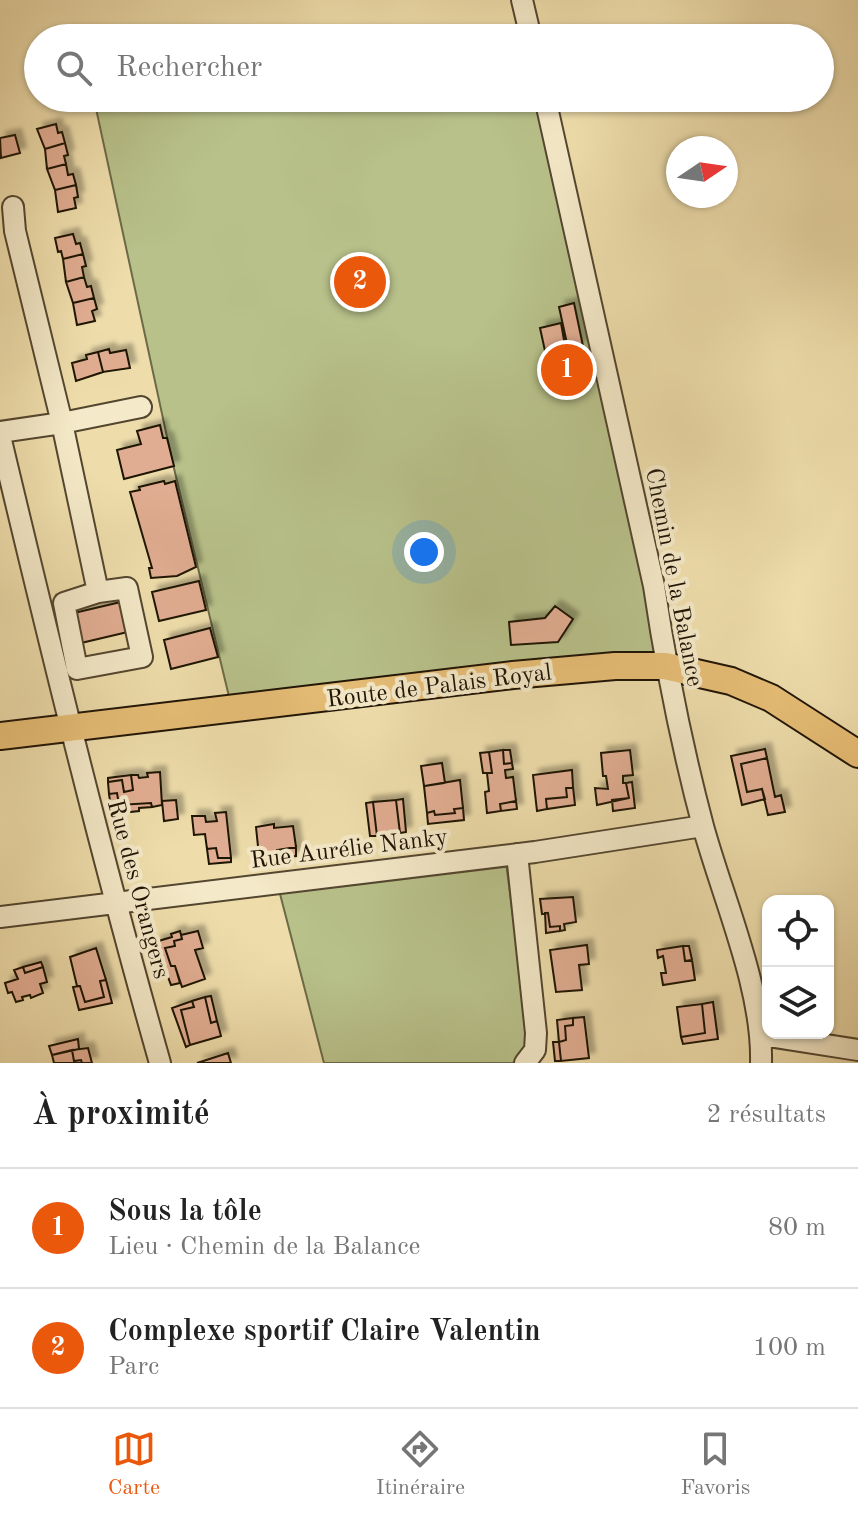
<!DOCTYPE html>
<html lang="fr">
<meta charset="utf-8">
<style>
:root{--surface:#fff;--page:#f2f2f2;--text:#222;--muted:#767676;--line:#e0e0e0;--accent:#ea580c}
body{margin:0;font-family:"Old Standard TT",serif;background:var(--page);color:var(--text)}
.controls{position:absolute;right:24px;bottom:24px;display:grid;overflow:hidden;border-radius:16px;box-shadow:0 2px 6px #0004}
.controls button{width:72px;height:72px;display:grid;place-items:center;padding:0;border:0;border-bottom:2px solid var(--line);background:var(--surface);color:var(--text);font:40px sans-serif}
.compass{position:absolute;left:666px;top:136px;width:72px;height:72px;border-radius:50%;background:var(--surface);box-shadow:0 2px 6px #0004;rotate:77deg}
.you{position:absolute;left:424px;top:552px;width:28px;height:28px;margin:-20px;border:6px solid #fff;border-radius:50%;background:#1a73e8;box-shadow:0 0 0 12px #1a73e833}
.badge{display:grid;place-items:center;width:52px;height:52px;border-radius:50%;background:var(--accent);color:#fff;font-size:26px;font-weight:700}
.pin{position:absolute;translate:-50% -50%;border:4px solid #fff;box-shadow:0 2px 8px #0006}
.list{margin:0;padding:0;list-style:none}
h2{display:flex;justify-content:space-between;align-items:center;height:104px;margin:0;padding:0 32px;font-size:34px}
h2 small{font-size:26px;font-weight:400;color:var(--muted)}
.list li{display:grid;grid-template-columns:52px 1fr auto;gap:24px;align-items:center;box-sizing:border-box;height:120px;padding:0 32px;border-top:2px solid var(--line)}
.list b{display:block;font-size:30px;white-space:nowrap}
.list p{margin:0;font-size:26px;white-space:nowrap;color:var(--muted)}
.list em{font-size:26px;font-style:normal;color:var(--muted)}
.icon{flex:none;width:44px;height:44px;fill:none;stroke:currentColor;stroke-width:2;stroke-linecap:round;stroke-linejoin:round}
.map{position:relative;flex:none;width:858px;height:1063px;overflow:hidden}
.search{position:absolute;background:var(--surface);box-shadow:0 2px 6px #0004;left:24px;right:24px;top:24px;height:88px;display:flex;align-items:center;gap:20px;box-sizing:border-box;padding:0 28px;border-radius:44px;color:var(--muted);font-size:30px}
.sheet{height:344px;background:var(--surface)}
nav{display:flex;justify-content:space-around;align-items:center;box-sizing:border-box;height:112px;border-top:2px solid var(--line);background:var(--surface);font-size:22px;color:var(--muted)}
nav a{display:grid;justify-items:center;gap:4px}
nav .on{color:var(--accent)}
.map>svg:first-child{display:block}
.green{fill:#b8c18a;stroke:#6c6a48;stroke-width:2}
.building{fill:#e1ad92;stroke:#1f1406;stroke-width:2;filter:url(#shadow)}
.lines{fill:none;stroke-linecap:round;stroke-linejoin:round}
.minor-casing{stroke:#53462f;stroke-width:24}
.major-casing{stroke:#1f1406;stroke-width:30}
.minor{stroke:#f4e9c8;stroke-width:20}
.major{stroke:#e7be76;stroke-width:26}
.labels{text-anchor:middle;stroke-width:8;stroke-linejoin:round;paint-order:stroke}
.street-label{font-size:24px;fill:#1f1406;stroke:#f4e9c8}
</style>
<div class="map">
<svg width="858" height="1063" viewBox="0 0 858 1063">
<defs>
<filter id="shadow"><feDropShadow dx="6" dy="-6" stdDeviation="2" flood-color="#0004"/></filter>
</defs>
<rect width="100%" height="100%" fill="#eeddab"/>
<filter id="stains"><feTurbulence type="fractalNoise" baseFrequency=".0025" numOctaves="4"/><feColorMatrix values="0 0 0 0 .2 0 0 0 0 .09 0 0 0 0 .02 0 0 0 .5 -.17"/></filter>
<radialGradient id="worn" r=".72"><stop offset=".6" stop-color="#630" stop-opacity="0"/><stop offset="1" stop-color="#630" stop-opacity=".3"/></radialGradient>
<path class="green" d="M152,98H545L665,666L232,709L172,460L95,104Z
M506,862L529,1040L513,1063H324L279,890Z"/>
<path class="building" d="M56,124L58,133L62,132L65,143L45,149L37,129Z
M15,135L20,153L1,158L0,138Z
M65,143L68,155L64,156L66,164L47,169L45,149Z
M66,164L68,175L73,174L76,185L55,190L47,169Z
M76,185L78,197L74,198L76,208L58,212L55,190Z
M73,234L76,244L80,243L83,254L63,259L61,251L58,252L55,238Z
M83,254L86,266L82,267L84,277L66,282L63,259Z
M84,277L87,287L91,286L94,298L73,303L66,282Z
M94,298L97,309L92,311L95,321L77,325L73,303Z
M574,303L583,346L568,348L559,307Z
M561,323L567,357L547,360L540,328Z
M109,349L110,353L126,350L130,368L103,372L98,352Z
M98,352L103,372L76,381L72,363L87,359L86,355Z
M582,357L587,374L551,383L546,365Z
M160,425L163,438H167L174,466L124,479L117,450L141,444L137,431Z
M164,481L165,484L175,481L196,567L177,576L151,578L149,568H152L130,492L140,490L139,487Z
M199,581L206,610L159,621L152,592Z
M125,601L132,631L81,643L74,613Z
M555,606L573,619L558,642L511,645L509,622L545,618Z
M210,628L218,657L171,669L164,640Z
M765,749L767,758L741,764L747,792L762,789L765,799L742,805L731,756Z
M503,750L504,764L512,763L513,769L505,770L506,778L513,777L516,801L500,804L501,811L487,813L485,792L489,791L487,773H492L489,752Z
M503,750H510L512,763L504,764Z
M630,750L633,775L623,776V783H626L629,798L597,805L595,788L608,789L606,776H603L601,753Z
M489,752L492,773H483L480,753Z
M767,758L775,797L781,795L785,812L768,815L762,789L747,792L741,764Z
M442,763L445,783L424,786L421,766Z
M572,770L573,787L566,788L567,797L546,799L547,809L537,811L533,775Z
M160,772L162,805L152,807L151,803L119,805L117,793L109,794L108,782L122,780L124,792L133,790L131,775H138L139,778L148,777L147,773Z
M131,775L133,790L124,792L122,780L108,782V778Z
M460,780L463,808L454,809L455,813L435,815L434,811L427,813L424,786Z
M632,782L635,808L613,811L612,800L629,798L626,783Z
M573,787L575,805L547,809L546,799L567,797L566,788Z
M117,793L119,805L151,803L152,807L139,808V811L112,814L109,794Z
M403,799L406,832L400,833L396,800Z
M176,800L178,819L164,821L162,801Z
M396,800L400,833L377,836L373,802Z
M516,801L517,809L501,811L500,804Z
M373,802L377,836H370L366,803Z
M463,808L464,820L428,824L427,813L434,811L435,815L455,813L454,809Z
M226,812L231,858H218L216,848L207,849L205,834L194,835L192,816H205L206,822L217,821L215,813Z
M274,824V828L293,826L296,847L277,850V854L259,856L256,827Z
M296,847V856L260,860L259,856L277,854V850Z
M216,848L218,858H231V862L209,864L207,849Z
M573,897L576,922L564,924L565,930L560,931V926L550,927L548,913L542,914L540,899Z
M545,913H548L550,927L560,926V931L546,933Z
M180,931L182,939L174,941L175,946L165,948L171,966H175L180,983L171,985L155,942L172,937L171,934Z
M198,931L203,948L195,950L205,979L182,987L175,966H171L165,948L175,946L174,941L182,939L181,935Z
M587,945L589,964L579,965L582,990L556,992L550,950Z
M683,946L685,961L692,960L695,980L663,985L661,973H666L663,956L658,958L657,950Z
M683,946H689L692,960L685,961Z
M96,948L106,980L100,981L104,997L85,1002L80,986H77L70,957Z
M41,962L43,967L25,973L23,967Z
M23,967L25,973L43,967L47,982L40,984L43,993L31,998L30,995L22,997L23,1000L16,1002L12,992L8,993L5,983L18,979L14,970Z
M106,980L112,1003L79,1010L73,987L80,986L85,1002L104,997L100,981Z
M211,996L217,1021L211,1023L205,997Z
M205,997L211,1023L217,1021L221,1036L190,1045L181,1010L194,1007L192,1001Z
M192,1001L194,1007L181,1010L190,1045L186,1047L172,1008Z
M713,1002L718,1039L683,1044L681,1037L705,1033L702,1004Z
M702,1004L705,1033L681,1037L677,1007Z
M584,1017L589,1058L561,1061L559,1042L566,1040L565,1026L573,1025V1018Z
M573,1018V1025L565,1026L566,1040L559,1042L557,1020Z
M78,1039L79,1049L52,1055L49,1046Z
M553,1042H559L561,1061H555Z
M88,1048L92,1063H82L81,1060L74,1061L72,1050Z
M72,1050L74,1061L81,1060L82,1063H54L52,1055Z
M228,1053L231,1063H197Z"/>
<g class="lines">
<g class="minor-casing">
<path id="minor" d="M522,0L531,38
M545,98L654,586C666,667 682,747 703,826C723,899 763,988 761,1063
M13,207L15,231L62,423L98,592L127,588L142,657L77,669L64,603L98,592
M0,432L62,423L141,407
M0,436C50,646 101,855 160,1063
M517,854L536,1033L535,1050L525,1063
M0,917L535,852L703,826
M762,1035L858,1050"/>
</g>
<g class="major-casing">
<path id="major" d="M0,736L513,675L615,666H665L731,681L771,698L858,754"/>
</g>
<use href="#minor" class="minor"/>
<use href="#major" class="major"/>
</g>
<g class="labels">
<g class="street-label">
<text transform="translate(675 577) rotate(79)" y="8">Chemin de la Balance</text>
<text transform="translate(439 685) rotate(-7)" y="8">Route de Palais Royal</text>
<text transform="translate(349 848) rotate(-7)" y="8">Rue Aurélie Nanky</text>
<text transform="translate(139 889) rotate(75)" y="8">Rue des Orangers</text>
</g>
</g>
<rect width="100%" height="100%" filter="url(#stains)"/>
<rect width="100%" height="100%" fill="url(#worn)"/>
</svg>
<div class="controls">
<button><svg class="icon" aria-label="locate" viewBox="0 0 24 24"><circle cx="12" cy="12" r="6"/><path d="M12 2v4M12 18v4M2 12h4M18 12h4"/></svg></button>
<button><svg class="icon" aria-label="layers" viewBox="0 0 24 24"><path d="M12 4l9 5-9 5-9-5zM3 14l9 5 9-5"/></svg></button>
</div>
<svg class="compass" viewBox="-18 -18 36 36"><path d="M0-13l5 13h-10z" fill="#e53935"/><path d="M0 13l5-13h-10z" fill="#767676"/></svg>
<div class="you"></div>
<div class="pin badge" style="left:567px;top:370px">1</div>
<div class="pin badge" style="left:360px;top:282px">2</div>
<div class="search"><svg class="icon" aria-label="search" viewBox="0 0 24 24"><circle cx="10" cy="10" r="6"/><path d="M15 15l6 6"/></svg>Rechercher</div>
</div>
<section class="sheet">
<h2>À proximité<small>2 résultats</small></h2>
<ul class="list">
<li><span class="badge">1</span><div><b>Sous la tôle</b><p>Lieu · Chemin de la Balance</p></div><em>80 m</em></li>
<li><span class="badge">2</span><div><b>Complexe sportif Claire Valentin</b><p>Parc</p></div><em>100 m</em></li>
</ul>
</section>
<nav>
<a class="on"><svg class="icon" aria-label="map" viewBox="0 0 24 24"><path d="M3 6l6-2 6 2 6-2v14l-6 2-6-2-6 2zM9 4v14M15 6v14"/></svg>Carte</a>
<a><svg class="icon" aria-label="directions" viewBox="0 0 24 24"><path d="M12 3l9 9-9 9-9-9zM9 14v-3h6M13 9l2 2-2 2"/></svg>Itinéraire</a>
<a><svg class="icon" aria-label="saved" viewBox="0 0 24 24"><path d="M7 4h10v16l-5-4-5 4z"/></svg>Favoris</a>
</nav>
